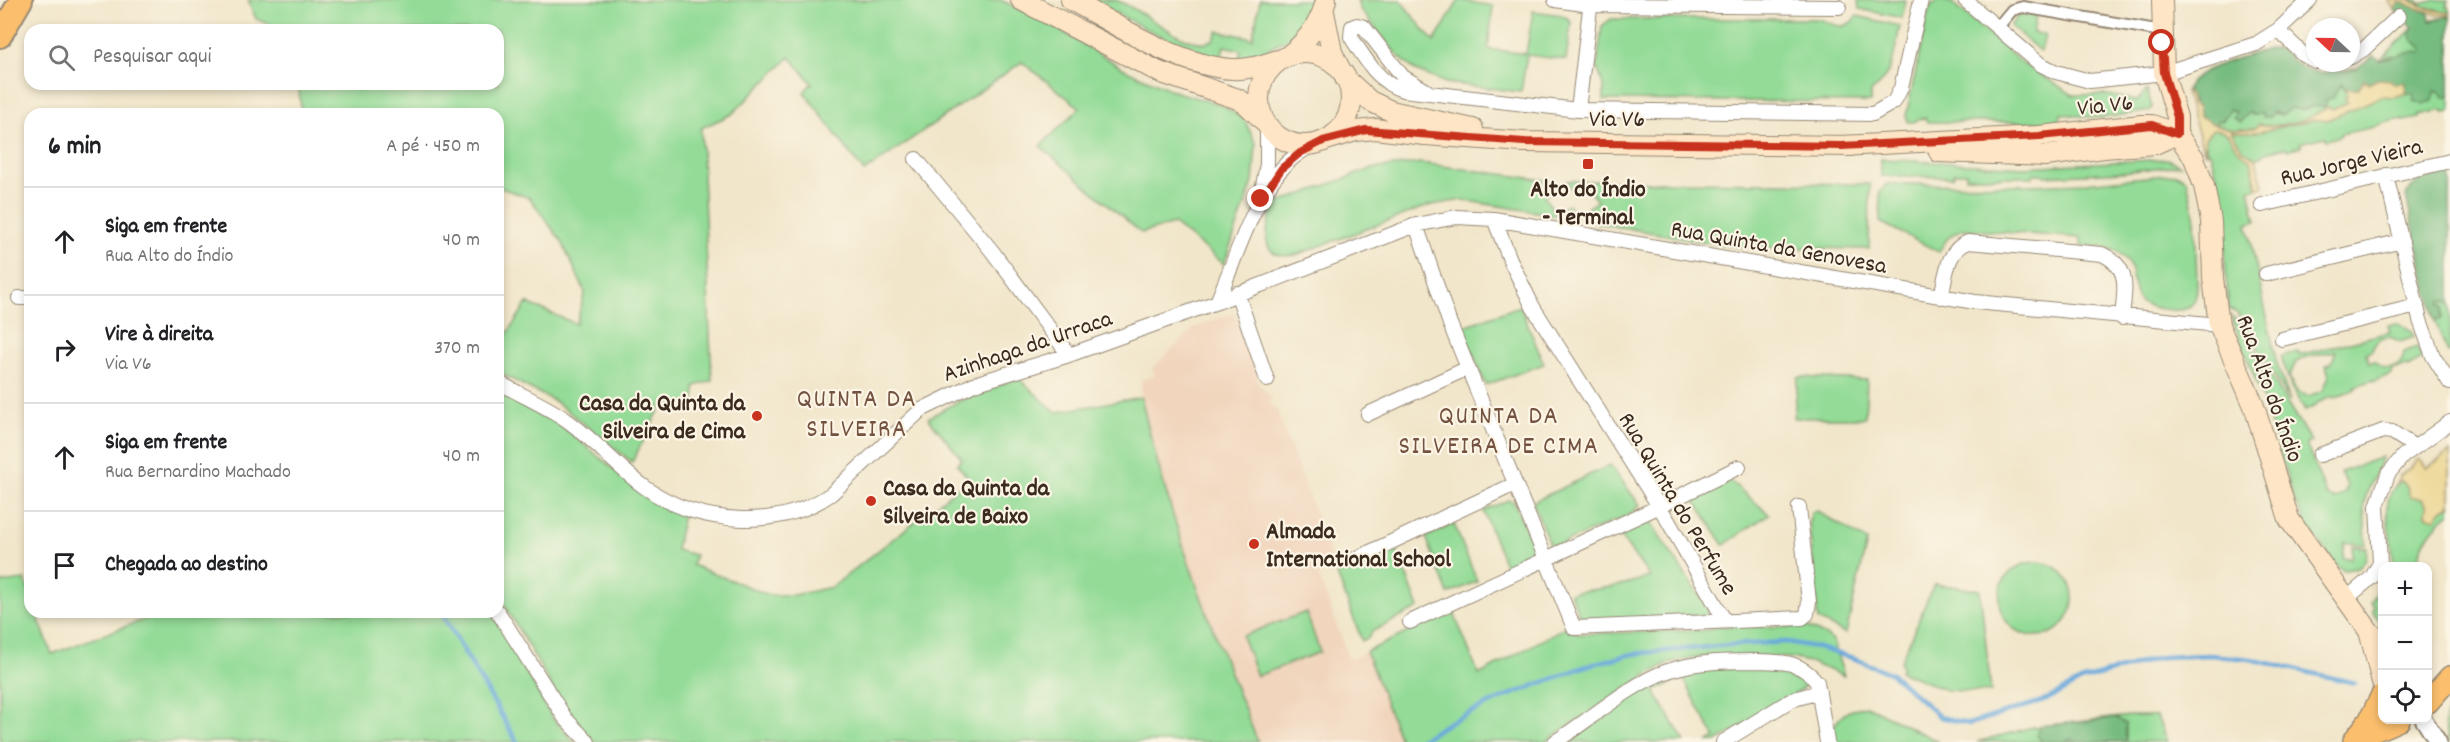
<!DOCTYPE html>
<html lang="pt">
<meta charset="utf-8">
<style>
:root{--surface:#fff;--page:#f6f6f6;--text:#202124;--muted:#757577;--line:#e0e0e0}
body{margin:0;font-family:Dekko,sans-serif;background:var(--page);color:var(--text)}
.controls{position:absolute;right:18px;bottom:18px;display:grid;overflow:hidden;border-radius:12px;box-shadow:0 3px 9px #0003}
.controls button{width:54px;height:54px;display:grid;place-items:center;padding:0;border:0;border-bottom:2px solid var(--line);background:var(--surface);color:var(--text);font:30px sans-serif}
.compass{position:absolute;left:2306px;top:18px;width:54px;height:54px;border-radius:50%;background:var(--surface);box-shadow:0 3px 9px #0003;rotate:292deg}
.stop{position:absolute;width:18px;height:18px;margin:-14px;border:4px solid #c8321e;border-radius:50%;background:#fff}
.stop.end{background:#c8321e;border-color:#fff;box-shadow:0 2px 6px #0008}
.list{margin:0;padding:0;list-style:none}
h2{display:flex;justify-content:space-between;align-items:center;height:78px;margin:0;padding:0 24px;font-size:26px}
h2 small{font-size:20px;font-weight:400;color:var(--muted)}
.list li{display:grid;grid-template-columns:39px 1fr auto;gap:18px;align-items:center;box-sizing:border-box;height:108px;padding:0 24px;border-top:2px solid var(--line)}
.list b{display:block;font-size:22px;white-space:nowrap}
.list p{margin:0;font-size:20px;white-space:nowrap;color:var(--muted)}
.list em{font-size:20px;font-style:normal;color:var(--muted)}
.icon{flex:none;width:33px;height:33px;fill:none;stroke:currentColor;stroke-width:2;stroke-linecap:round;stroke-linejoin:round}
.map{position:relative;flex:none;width:2450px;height:742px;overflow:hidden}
.search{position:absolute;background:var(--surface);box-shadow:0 3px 9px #0003;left:24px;top:24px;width:480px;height:66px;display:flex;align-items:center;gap:15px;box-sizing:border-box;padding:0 21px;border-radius:18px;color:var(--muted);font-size:22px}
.panel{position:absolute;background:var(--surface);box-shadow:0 3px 9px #0003;left:24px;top:108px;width:480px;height:510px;border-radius:18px}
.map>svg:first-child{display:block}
.built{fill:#f1d5bd}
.green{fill:#93db96;stroke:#67825a;stroke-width:1.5;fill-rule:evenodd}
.forest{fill:#76bb7f;stroke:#58724e;stroke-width:1.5}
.sand{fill:#eeda9e;stroke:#94825e;stroke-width:1.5}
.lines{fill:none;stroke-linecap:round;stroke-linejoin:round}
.stream{stroke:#69a9dc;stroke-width:4.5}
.pedestrian-casing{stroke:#968874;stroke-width:14}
.minor-casing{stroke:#968874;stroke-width:16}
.tertiary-casing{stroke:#968874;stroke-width:20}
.secondary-casing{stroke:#968874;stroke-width:22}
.primary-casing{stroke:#968874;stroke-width:24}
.trunk-casing{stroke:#968874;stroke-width:26}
.pedestrian{stroke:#fff;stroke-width:10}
.minor{stroke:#fff;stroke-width:14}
.tertiary{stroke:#fff;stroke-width:16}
.secondary{stroke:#fde5c5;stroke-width:20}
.primary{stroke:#fabe6d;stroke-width:21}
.trunk{stroke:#fabe6d;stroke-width:22}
.route{stroke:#c8321e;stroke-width:8}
.poi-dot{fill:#c8321e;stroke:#fcf5e5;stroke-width:2}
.labels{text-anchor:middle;stroke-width:4.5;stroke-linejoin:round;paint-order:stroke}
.street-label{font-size:24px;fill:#3b2a1e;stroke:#fcf5e5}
.poi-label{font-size:24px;font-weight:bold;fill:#3b2a1e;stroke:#fcf5e5;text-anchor:start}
.neighbourhood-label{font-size:26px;letter-spacing:1.5px;fill:#745240;stroke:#fcf5e5}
</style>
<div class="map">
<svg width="2450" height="742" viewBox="0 0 2450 742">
<rect width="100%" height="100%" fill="#fcf5e5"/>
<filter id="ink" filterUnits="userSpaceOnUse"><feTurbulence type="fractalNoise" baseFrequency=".0167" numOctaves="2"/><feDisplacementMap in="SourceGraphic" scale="12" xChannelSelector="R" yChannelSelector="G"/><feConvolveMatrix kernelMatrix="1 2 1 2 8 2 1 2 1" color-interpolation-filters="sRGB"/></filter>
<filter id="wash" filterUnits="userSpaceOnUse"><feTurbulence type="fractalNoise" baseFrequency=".008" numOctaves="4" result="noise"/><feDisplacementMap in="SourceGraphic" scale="24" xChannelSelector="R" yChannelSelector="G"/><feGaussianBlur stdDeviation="1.35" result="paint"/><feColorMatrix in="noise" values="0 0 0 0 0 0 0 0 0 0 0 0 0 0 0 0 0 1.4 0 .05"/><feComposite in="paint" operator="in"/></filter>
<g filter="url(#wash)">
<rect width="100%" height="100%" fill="#f1e6ca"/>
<path class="built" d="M1234,313L1257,372V382L1272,398L1269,402L1277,410L1333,562L1316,568L1349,659L1366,652L1401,742H1258L1232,679L1175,526L1152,448L1141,397V380L1155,376L1152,368L1194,328Z"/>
<path class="green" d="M248,0H1001L1046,22L1126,70L1176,92L1222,105L1244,119L1256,144L1253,182L1224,264L1174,224L1141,233L1040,146L1080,108L1022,62L864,172L804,92L812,83L790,57L732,114L701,128L712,381L695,386V402L662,405L632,462L556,402L498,372V348L527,303L576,324L585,292L562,242L530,198L498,187V114H302L298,84H498V30H283L256,19Z
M1092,0C1099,0 1109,0 1115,0C1139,6 1189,54 1213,40L1218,31L1253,38L1260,0H1313C1305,29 1302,33 1275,45C1263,51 1253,58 1239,59L1241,50L1224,46L1221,58C1175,46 1134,23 1092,0Z
M1357,0H1400L1434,42L1459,0L1493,6L1488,49L1526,54L1533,11L1562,15L1570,20L1571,24L1566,60L1527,55L1521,92L1446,83L1416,71L1397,55L1360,9Z
M1858,0H1906L1902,18L1859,9Z
M1940,0L1952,3L2023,64L2073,95H2109L2137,101L2147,90L2152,107L2149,111L2102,118L2061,114L2058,122H1927L1925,117L1913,122H1908L1906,116L1928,14L1931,5Z
M2409,0H2417L2421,4L2436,0H2449L2447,5L2450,13L2429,9Z
M2019,14L2036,16L2033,33L2045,35L2041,52L2010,26Z
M1857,16L1900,26C1895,50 1893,77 1871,92V102L1604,100V88L1597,67L1602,26L1611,19H1817C1835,22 1842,35 1857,16Z
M2413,28L2417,41L2423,49L2421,53L2402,54L2398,57L2392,55L2379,61Z
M2341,84L2348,95V102L2332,109L2328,107C2311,119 2279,130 2259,124L2255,128L2233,130L2216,124L2218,120L2222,121L2230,109C2247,116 2265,110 2282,115L2290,108C2309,112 2332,100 2341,84Z
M2434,91L2441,93L2445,97H2450V112L2443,113L2442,110L2419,115V118L2403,121L2402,119L2379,124V126L2341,134V136L2326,140L2325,137L2300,143L2301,146L2287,150L2286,147L2263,153V155L2256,159L2242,149L2230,132H2258L2311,120H2327L2383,96L2394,97L2407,93L2415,95Z
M2213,129C2227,130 2232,138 2239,149C2242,154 2246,155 2250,159C2255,166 2256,179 2257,188L2249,190L2256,221L2247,224L2276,360L2290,401L2237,313L2229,309L2226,277L2224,221L2218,180L2210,152L2207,153L2205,138Z
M1881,159L2025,167L2167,159L2180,165L2122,172L2044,176L2043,174H2033L2032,177H1966V173H1954L1953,177L1881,176Z
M1420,163L1552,181L1556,188L1544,197L1555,212L1568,204L1576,216L1574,218L1462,200L1431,205L1296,255C1255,261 1266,227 1275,204L1371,169Z
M2176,174L2187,180L2195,219L2197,284C2197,293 2196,304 2187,308C2178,313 2144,308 2139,300C2130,288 2136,269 2124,257C2114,246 2095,246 2081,246V238L1963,229C1951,233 1945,240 1939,252L1880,222V192L1886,184L2030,185L2086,183Z
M1566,181L1870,184L1869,249L1737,247L1596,223L1586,209L1597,201L1586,185L1574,193Z
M2442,301L2450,304V352L2448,353L2435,321L2442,318L2444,307L2440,305Z
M1520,306L1544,364L1486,385L1462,327Z
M2231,316L2237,320L2311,442L2306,444L2327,496L2336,499L2345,493L2347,486L2341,472L2382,457L2366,495L2364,506L2366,545L2345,542L2343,558L2351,559L2353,546L2367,548L2366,559L2359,568L2344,570L2337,566L2308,527L2295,502L2265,404Z
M2393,324C2403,324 2410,328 2414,337L2400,342C2389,333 2376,337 2372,351L2366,353L2369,363L2374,361C2386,374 2402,369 2404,352L2417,347L2422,359L2408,367L2406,365L2391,371V374L2373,382L2372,380L2354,387L2355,389L2334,398L2333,396L2317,403V405L2305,411L2291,387L2281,356L2298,352L2299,355L2390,332L2388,325ZM2336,351L2331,364L2326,365L2329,376L2323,391L2308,396L2297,392L2289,377L2296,362L2306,357Z
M1798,377L1867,380L1865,418H1794Z
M1018,378L1056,412L1141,397C1168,517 1211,628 1258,742H591L562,704L498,594V389L542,412L560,424L642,493L658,504L683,514L676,550L695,555L692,565L769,595H794L832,587L969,479L957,464L962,459L928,418L957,402Z
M1610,465L1640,505L1629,515L1559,545L1549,544L1533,502Z
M1730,481L1769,514L1724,545L1694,499Z
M2401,481C2410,489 2421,496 2427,506L2442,510L2450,505V513C2430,528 2421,543 2416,566H2393C2396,540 2373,501 2401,481Z
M1508,500L1514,502L1535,553L1506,567L1483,511Z
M1817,511L1867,541L1846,634L1818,620L1809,521L1812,512Z
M1648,522L1651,523L1710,612L1706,615L1582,622L1570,593L1617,586L1650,577L1619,535Z
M1454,524L1477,581L1448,594L1426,537Z
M1397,551L1419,608L1373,631L1369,637L1362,641L1337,574Z
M1999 599a37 37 0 1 1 74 0a37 37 0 1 1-74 0Z
M25,580L30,594V612H36L52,654L164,612H491L553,719L575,742H0V583Z
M1934,584L1980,590L1991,692L1946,690L1900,671L1902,666L1900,663Z
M2382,584V625L2373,612L2374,606L2370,603Z
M1453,611L1479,675L1565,627L1577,634L1708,630L1718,626L1808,627L1828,637L1833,642L1844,676L1809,662L1791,658L1759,656L1696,657L1672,662L1647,675L1545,742H1401L1366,652Z
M1306,612L1320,652L1257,676L1242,636Z
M1747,668L1795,671L1801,673L1808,682L1801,690L1716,742H1709L1715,738L1683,678L1654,691L1685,742H1568C1605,719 1640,684 1682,673C1703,667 1726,669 1747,668Z
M2450,699V742H2449L2444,724Z
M1867,706L1939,742H1833C1829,720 1848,708 1867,706Z
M2130,716H2157L2167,742H1977L2033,727Z"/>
<path class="forest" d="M2399,3C2411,2 2420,8 2429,14L2430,21L2450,16V97L2444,98L2441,93L2434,91L2433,101L2423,104L2413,101L2415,95L2407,93L2404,83L2393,84L2378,79L2358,89H2346L2341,84L2332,98L2327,99L2325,107H2310L2301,110L2290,108L2282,115L2273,112L2270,117H2263L2260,113L2257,115H2252L2250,112L2240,122L2233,117L2236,112L2231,109L2222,121L2218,120L2216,124C2196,121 2197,103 2186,91C2193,67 2246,57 2268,49H2279L2304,69L2319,73L2357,68L2374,55L2380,61C2389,57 2413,50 2421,53L2423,49L2412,39L2411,33L2413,28L2394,9Z
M2450,173V304L2442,301L2440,305L2444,307L2442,319L2435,321L2406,197C2411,178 2434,177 2450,173Z
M2117,718L2126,724V742H2075L2073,739L2067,740V742H2042L2037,735L2039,726Z"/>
<path class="sand" d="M2389,0H2409L2429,9L2450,13V15H2438L2403,3H2399L2394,9Z
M2378,79L2391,80L2394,84L2404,82L2407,93L2394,97L2383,96L2327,120H2311L2258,132H2231L2242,149L2256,159L2263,187L2257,188L2251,160C2247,157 2242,154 2239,150C2230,140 2232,130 2213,129L2205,138V154L2185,91L2190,94L2192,104L2198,107L2199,115L2211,123L2233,130L2255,128L2259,124C2279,130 2312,119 2328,107L2332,109L2348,102L2344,98L2348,95L2346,89H2358L2364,80L2370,83Z
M2450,452V505L2442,510L2436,518L2426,515L2427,506L2422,499L2410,496L2407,486L2401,481L2395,485L2401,475L2419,459L2427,468Z"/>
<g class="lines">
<path class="stream" d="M441,612L517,742
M1417,742L1450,722L1507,696L1589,665L1633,654L1729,645L1787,642L1815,647L1853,658L1892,674L1940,717L1969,724L2046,700L2081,681L2162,657L2210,655L2250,659L2355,683"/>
</g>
</g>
<g filter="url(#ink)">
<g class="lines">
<g class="pedestrian-casing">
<path id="pedestrian" d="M1997,28L2012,10L2023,7L2162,31"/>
</g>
<g class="minor-casing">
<path id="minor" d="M1555,0L1591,5L1839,7
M1965,0L2040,64L2056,72L2090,81L2164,73L2256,44L2278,30L2310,0
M2278,30L2304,55L2315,61
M2351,57L2364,49L2399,16
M1427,91L1403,77L1364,27L1357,25L1352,27L1351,37C1363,56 1380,85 1403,90L1578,110L1873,114L1894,102L1901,88L1921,0
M1578,110L1591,0
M916,159L992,251L1069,355
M2386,175L2420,320L2433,356L2450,383
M1262,191L1267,164V125
M2262,205L2450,161
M1494,219L1511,262L1533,307L1667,519L1725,621
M1416,225L1450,324L1574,628L1802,618L1807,614L1809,602L1799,507
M2266,274L2402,241
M1237,293L1267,380
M1941,297C1946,277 1946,250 1968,242L2102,254C2132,268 2124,290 2122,318
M19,298H30
M1217,302C1236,258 1253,197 1287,163C1295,155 1304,150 1313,144
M2282,339L2417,306
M498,382C519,394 542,404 562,417C593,437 616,467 646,488C699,525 777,531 831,494L921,410L974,384L1069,355L1217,302L1416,225L1456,217L1494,219L1975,302L2219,325
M1368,414L1468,368
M2320,455L2383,431L2392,432L2415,447
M1353,560L1515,484
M2346,599L2372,577L2380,563L2377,506L2388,474L2403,456L2450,422
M498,612L565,718L588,742
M1410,622L1658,507L1739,467
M1555,742C1588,721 1633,682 1668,671C1696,661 1729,661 1759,661C1784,662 1800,661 1817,682L1827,742
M1723,742L1791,700L1819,692"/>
</g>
<g class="tertiary-casing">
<path id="tertiary" d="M2424,720L2438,742"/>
</g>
<g class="secondary-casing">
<path id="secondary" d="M1021,0L1159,72L1238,99L1246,104L1264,121
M1071,0C1117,25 1179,66 1232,69C1248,70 1263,65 1278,60
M2162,0L2164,73L2177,117V134
M1324,12L1332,52L1340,69
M1259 99a46 46 0 1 1 92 0a46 46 0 1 1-92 0Z
M1289,55C1307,41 1321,23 1326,0
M1345,78L1370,101L1391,111L1473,129
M1323,141L1356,131L1375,129L1425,135L1524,142L1852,146
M1841,146L2039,136L2141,125H2152L2177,134L2194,158L2204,186L2211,221L2213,278L2219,325L2254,406L2289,519L2369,631L2382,643
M1939,152L2046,156L2104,148L2155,144L2177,134
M2369,631L2382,682"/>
</g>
<g class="primary-casing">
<path id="primary" d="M2428,702L2450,677
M2360,737L2399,720
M2354,740L2369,721L2382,695"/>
</g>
<g class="trunk-casing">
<path id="trunk" d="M0,36L21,0"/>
</g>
<use href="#pedestrian" class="pedestrian"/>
<use href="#minor" class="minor"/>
<use href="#tertiary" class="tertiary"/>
<use href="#secondary" class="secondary"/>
<use href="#primary" class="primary"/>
<use href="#trunk" class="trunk"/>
</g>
</g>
<g class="lines" filter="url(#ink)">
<path class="route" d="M1261,199L1282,168L1300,153L1323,141L1366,130L1524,142L1841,146L2039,136L2152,125L2177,134V117L2164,73L2162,43"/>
</g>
<g class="poi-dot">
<rect x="1582" y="158" width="12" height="12" rx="3"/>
<circle cx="757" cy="416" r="6"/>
<circle cx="871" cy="501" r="6"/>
<circle cx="1254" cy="544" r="6"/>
</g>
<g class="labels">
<g class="street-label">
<text transform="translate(2105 104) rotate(-6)" y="8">Via V6</text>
<text x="1617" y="126">Via V6</text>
<text transform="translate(2351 161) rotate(-13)" y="8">Rua Jorge Vieira</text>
<text transform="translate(1779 246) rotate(10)" y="8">Rua Quinta da Genovesa</text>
<text transform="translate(1027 345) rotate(-19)" y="8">Azinhaga da Urraca</text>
<text transform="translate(2271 388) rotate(70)" y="8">Rua Alto do Índio</text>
<text transform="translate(1679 503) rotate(59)" y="8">Rua Quinta do Perfume</text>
</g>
<g class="poi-label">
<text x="1588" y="196" text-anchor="middle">Alto do Índio<tspan x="1588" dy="28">- Terminal</tspan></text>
<text x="745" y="410" text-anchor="end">Casa da Quinta da<tspan x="745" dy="28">Silveira de Cima</tspan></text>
<text x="883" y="495">Casa da Quinta da<tspan x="883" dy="28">Silveira de Baixo</tspan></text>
<text x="1266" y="538">Almada<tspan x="1266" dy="28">International School</tspan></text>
</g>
<g class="neighbourhood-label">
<text x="857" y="406">QUINTA DA<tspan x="857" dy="30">SILVEIRA</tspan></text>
<text x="1499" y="423">QUINTA DA<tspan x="1499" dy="30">SILVEIRA DE CIMA</tspan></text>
</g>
</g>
</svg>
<div class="controls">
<button>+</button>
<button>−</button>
<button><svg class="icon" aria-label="locate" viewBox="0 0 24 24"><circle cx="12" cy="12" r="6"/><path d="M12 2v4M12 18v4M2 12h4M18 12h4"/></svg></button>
</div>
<svg class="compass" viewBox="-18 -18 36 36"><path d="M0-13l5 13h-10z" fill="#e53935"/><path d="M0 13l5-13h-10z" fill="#757577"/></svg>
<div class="stop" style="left:2162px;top:43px"></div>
<div class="stop end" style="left:1261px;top:199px"></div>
<div class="search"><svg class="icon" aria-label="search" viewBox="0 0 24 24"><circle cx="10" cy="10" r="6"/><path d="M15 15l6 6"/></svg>Pesquisar aqui</div>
<section class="panel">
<h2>6 min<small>A pé · 450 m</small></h2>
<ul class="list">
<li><svg class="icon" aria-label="ahead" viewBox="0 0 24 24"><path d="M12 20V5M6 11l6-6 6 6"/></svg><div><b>Siga em frente</b><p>Rua Alto do Índio</p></div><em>40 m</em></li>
<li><svg class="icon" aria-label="right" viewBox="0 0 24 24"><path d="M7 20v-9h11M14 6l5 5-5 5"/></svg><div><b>Vire à direita</b><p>Via V6</p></div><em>370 m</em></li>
<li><svg class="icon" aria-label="ahead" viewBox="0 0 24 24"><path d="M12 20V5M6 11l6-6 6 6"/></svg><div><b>Siga em frente</b><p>Rua Bernardino Machado</p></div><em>40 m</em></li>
<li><svg class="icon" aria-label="arrive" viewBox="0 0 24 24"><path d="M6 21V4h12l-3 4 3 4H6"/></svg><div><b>Chegada ao destino</b></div></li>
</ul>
</section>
</div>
